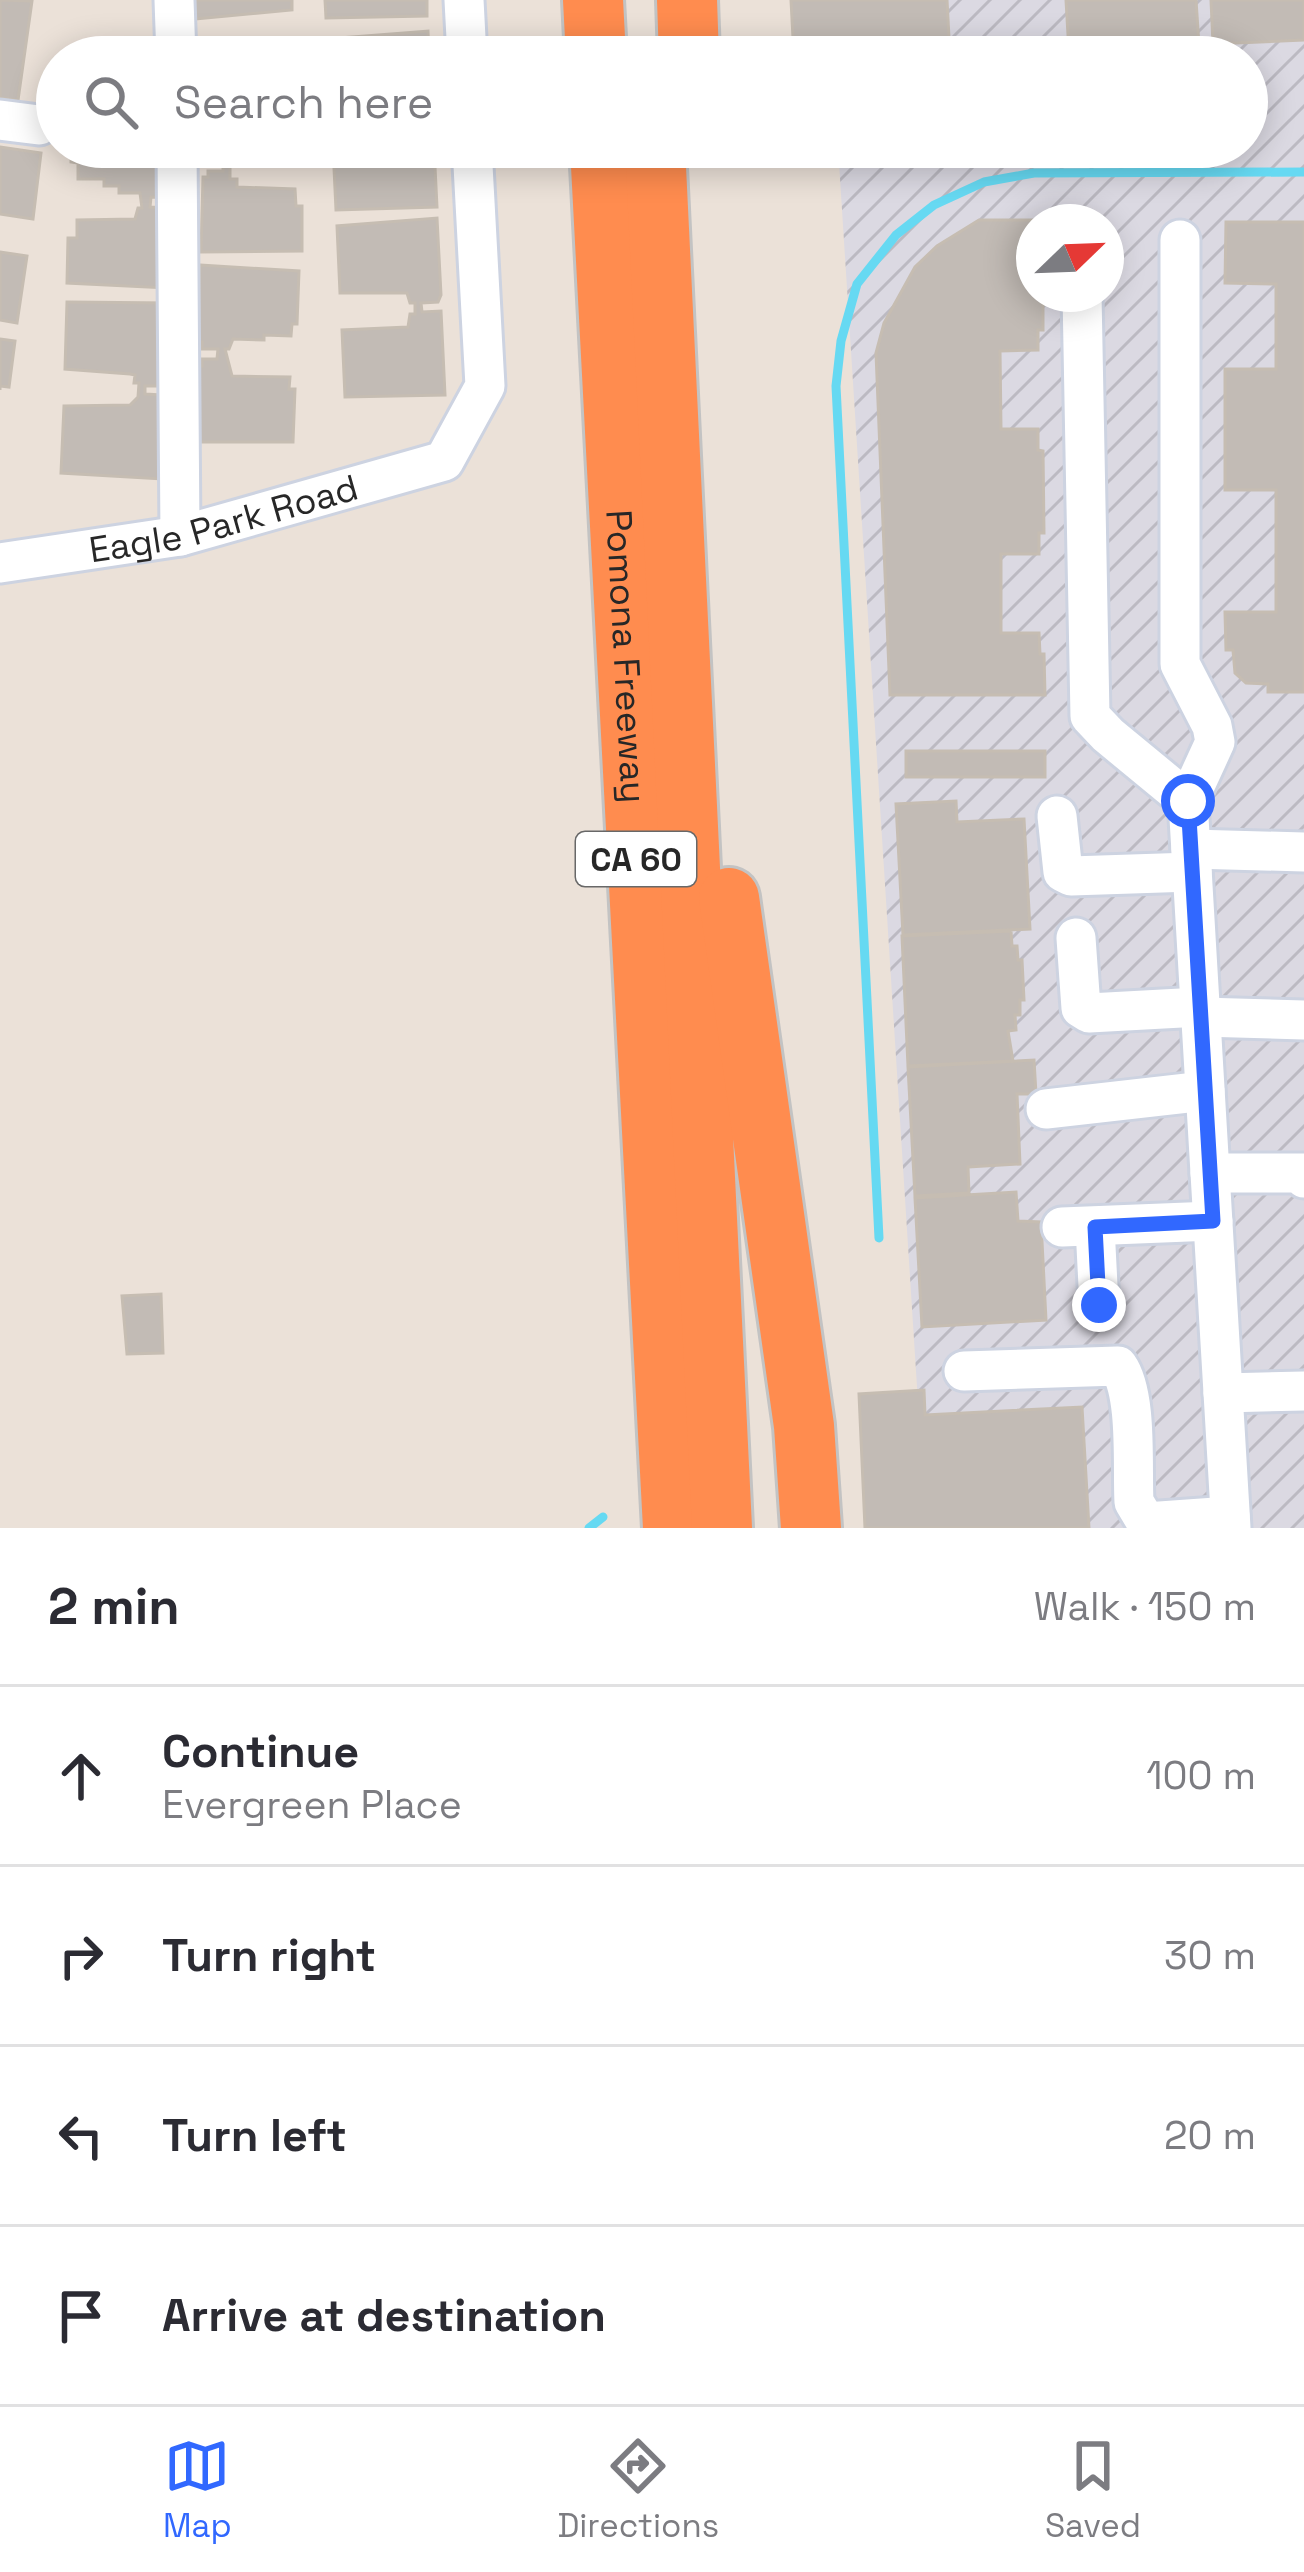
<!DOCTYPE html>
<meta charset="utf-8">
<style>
:root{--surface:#fff;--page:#f7f7f7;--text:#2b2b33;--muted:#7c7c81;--line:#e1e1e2;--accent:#3168ff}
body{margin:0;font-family:"Space Grotesk",sans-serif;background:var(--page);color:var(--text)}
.compass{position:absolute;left:1016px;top:204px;width:108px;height:108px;border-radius:50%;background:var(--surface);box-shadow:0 6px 30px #0003;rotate:67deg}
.stop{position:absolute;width:36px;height:36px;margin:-27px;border:9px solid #3168ff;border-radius:50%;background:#fff}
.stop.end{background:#3168ff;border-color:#fff;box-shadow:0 3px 12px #0008}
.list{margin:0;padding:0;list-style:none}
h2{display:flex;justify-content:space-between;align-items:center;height:156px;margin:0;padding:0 48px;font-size:51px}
h2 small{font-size:39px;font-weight:400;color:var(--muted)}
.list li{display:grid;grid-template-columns:78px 1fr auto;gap:36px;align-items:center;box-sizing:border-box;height:180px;padding:0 48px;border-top:3px solid var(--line)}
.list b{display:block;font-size:45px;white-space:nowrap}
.list p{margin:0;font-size:39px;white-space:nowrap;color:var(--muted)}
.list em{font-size:39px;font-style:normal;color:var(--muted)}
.icon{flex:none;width:66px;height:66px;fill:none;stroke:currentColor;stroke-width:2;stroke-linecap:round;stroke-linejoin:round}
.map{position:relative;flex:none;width:1304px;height:1528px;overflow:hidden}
.search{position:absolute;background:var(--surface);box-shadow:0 6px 30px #0003;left:36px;right:36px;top:36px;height:132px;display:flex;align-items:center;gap:30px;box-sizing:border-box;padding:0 42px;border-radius:66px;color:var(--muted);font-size:45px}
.sheet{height:876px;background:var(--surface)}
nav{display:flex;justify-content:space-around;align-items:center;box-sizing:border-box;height:168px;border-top:3px solid var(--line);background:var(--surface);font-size:33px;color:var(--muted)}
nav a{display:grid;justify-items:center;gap:6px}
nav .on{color:var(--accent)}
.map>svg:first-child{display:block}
.industrial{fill:url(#industrial-furrows);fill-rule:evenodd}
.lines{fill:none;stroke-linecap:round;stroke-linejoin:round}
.stream{stroke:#66d9f2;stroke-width:9}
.building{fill:#c2bbb5;stroke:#c6bdb2;stroke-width:3}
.minor-casing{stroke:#cdd3e1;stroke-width:45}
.highway-casing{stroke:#c3c3c3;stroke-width:66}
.minor{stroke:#fff;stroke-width:39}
.highway{stroke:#ff8c4f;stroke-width:60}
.route{stroke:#3168ff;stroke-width:15}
.labels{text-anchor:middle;stroke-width:9;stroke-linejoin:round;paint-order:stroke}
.shield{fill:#fff;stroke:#686868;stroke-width:3}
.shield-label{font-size:33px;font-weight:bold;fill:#272727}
.street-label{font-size:36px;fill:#272727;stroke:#fff}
</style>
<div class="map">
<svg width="1304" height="1528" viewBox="0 0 1304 1528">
<defs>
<pattern id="industrial-furrows" width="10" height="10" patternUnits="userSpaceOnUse" patternTransform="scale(3)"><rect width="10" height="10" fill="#dbd9e2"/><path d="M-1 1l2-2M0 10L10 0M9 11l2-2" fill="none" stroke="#bcbac2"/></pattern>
</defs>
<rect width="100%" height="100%" fill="#ebe1d8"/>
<path class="industrial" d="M829,0H1304V1528H926L838,147H1247V57H832ZM1034,222H1106V294H1034Z"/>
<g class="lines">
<path class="stream" d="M879,1238L836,386L841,341L857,284L896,235L934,205L984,182L1034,173L1304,172
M589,1528L603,1517"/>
</g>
<path class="building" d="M0,0L32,1L18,100L0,98Z
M193,0H292V10L194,19Z
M325,0H427V16L326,18Z
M791,0H947L950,57H794Z
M1066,0H1196L1199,45L1069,52Z
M1211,0H1304V40L1213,44Z
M428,31L429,57H329L328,39Z
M0,147L41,153L33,219L0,214Z
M71,147H172L168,198L151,197L150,207L166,208L167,288L67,283L68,238H77V220L135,219L138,208H142L140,193H119V186H104V179H78V163L71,162Z
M333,147H434L437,207L336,210Z
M223,166H230V179H237V187L295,189L296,206H302V251L201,252L203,177H208V171H223Z
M437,218L441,295L438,302L421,303L422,312L441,311L445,395L345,397L342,330L408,327L410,314H415V303H410L407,293H340L337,226Z
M979,220H1043L1034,222V294H1043V330H1038V350L1000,351L1001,429H1038V450L1043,451L1044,533H1039V554H1001V633H1039L1040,654H1044L1045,695H890L876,353L884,323L915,267L937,246Z
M1226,222H1304V692H1268V684L1246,683L1235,673L1233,650H1226L1225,612H1276V490H1225V369H1276V284L1225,283Z
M0,252L27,256L17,323L0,320Z
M200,265L299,271L297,324H292L291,336L264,335V340L233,339L229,349H225L232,376L290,377L289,389H295L293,442H195L197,366H202V359H217L218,349H202V342H198Z
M67,302L168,303L162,386H145V394L161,395L162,479L61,473L64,406L130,405L138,397L139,383H134L135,375L130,374L65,369Z
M0,339L15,341L9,387L0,386V390Z
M906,751H1045V777H906Z
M956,801L957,822L1024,819L1030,929L903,935L896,804Z
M1011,931L1012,946H1017L1018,960H1022L1024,1000H1020V1015H1015L1016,1030L1008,1031L1013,1061L908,1066L902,936Z
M1034,1060L1036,1094H1017L1020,1164L968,1167L969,1193L915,1196L908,1067Z
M1016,1192L1018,1221L1041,1222L1046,1320L922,1327L915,1198Z
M161,1294L163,1353L127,1354L122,1296Z
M924,1390L925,1415L1082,1407L1089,1528H865L859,1394Z"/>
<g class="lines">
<g class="minor-casing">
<g id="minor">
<path d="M174,0L176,57"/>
<path d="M464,0L467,57"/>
<path d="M0,120L39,125"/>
<path d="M177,147L180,536"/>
<path d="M1180,240V664L1212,726L1215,742L1188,801L1231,1528"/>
<path d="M1082,294L1090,716L1108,735L1188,801"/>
<path id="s1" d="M0,563L180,536L444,461L485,386L472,147"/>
<path d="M1057,816L1063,872L1071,876L1192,872"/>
<path d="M1191,849L1304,852"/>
<path d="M1076,938L1081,1008L1089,1013L1200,1007"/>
<path d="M1201,1017L1304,1020"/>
<path d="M1046,1109L1205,1091"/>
<path d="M1210,1173H1302L1304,1178"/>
<path d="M1062,1227L1213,1221"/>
<path d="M1095,1227L1099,1305"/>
<path d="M964,1371L1118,1366C1138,1394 1132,1467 1134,1502L1146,1522L1230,1516"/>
<path d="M1223,1393L1304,1391"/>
</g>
</g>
<g class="highway-casing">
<g id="highway">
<path d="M593,0L596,57"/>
<path d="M687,0L689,57"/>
<path id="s2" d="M600,147L673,1528"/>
<path d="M655,147L722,1528"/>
<path d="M729,898L804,1426L811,1528"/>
</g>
</g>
<use href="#minor" class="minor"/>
<use href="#highway" class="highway"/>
</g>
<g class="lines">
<path class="route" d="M1099,1305L1095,1227L1213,1221L1188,801"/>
</g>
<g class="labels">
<rect class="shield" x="576" y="832" width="120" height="54" rx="9"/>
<g class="shield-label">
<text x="636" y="871">CA 60</text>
</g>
<g class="street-label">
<text dy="13" stroke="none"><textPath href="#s1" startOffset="228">Eagle Park Road</textPath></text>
<text dy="13" stroke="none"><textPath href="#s2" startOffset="510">Pomona Freeway</textPath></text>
</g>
</g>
</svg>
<svg class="compass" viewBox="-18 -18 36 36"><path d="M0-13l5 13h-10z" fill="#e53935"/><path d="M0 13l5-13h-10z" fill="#7c7c81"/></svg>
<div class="stop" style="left:1188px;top:801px"></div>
<div class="stop end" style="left:1099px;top:1305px"></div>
<div class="search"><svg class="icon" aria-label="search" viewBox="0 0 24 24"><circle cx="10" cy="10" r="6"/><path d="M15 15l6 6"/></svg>Search here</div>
</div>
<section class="sheet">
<h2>2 min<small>Walk · 150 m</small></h2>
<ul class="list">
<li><svg class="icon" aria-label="ahead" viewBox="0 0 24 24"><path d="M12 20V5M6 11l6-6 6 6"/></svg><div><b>Continue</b><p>Evergreen Place</p></div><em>100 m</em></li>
<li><svg class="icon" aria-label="right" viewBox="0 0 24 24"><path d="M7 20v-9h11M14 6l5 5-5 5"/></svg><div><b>Turn right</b></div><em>30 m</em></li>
<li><svg class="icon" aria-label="left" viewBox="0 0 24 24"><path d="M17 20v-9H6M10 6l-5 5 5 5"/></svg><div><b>Turn left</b></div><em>20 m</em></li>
<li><svg class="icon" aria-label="arrive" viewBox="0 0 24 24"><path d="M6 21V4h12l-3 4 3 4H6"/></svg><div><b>Arrive at destination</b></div></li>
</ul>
</section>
<nav>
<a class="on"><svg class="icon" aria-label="map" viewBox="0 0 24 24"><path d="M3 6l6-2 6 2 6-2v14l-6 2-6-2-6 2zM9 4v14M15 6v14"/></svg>Map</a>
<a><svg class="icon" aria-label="directions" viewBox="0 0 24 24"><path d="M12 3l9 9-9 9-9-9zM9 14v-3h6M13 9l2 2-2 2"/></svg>Directions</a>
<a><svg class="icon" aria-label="saved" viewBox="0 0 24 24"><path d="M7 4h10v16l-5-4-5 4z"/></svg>Saved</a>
</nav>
